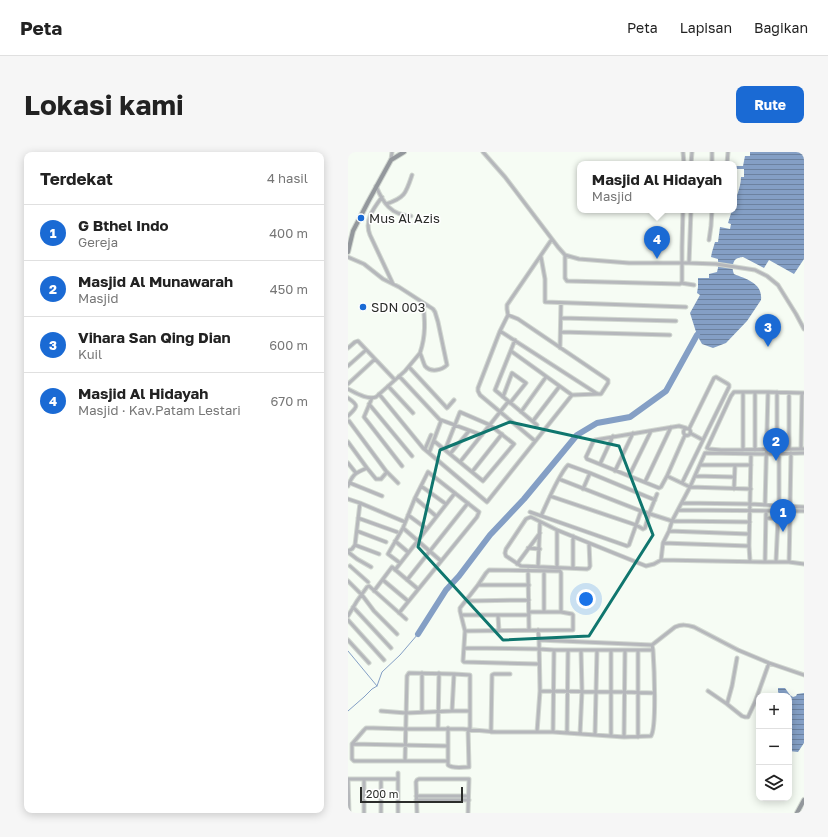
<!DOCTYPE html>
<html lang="id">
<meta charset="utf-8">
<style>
:root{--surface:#fff;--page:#f6f6f6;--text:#222;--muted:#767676;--line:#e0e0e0;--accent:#1a6ad4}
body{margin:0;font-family:"Golos Text",sans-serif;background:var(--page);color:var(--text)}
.controls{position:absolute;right:12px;bottom:12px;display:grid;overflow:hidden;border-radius:8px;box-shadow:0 2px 10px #0003}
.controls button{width:36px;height:36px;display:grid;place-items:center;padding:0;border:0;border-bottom:1px solid var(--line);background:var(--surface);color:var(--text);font:20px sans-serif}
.scale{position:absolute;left:12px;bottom:10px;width:103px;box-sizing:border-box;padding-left:4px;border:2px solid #2b2d2a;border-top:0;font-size:11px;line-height:14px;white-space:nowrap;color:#2b2d2a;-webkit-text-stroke:3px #fff;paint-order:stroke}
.you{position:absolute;left:238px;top:447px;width:14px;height:14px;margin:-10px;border:3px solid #fff;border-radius:50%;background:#1a73e8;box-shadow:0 0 0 6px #1a73e833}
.badge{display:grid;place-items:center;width:26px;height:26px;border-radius:50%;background:var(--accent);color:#fff;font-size:13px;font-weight:700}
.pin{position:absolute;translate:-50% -33px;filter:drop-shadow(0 1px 2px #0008)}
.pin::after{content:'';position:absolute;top:21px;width:14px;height:12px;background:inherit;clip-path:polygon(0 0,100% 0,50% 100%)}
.popup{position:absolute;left:229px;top:9px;width:160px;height:52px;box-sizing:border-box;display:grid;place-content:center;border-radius:8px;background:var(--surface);filter:drop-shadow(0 1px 3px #0005);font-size:13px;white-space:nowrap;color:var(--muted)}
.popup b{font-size:15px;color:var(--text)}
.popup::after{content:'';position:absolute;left:50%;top:100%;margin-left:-8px;border:8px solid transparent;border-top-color:var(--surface)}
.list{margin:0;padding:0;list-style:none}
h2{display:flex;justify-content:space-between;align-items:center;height:52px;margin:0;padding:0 16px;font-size:17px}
h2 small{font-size:13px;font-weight:400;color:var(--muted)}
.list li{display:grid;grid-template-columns:26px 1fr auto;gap:12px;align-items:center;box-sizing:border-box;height:56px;padding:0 16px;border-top:1px solid var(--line)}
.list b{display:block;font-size:15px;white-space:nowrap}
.list p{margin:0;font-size:13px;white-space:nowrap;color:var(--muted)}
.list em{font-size:13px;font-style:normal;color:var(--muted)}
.icon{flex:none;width:22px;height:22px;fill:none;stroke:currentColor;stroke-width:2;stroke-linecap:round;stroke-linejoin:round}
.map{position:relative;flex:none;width:456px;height:661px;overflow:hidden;border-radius:8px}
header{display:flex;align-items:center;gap:24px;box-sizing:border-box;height:56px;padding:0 20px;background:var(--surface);border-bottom:1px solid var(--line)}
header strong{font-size:19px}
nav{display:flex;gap:22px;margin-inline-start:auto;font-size:14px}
.intro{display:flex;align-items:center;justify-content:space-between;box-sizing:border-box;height:96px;padding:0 24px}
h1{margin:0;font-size:28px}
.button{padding:10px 18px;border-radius:8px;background:var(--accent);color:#fff;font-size:14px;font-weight:700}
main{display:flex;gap:24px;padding:0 24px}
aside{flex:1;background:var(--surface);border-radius:8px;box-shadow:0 2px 10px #0003}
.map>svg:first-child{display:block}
.water{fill:url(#water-rules)}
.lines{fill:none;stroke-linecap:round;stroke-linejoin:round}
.stream{stroke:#849fc5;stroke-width:1}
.river{stroke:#849fc5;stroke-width:6}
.street-casing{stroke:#d1d7d0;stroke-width:5}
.secondary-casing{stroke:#d1d7d0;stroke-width:6}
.street{stroke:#b5b7bb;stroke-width:3}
.secondary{stroke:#93979c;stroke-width:4}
.marked{fill:none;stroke:#0f766e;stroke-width:3;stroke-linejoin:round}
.poi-dot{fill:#1a6ad4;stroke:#fff;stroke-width:1.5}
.labels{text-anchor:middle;stroke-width:3;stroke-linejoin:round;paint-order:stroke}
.poi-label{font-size:13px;fill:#2b2d2a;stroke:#fff;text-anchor:start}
</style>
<header>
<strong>Peta</strong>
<nav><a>Peta</a><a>Lapisan</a><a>Bagikan</a></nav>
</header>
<div class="intro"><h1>Lokasi kami</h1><a class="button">Rute</a></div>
<main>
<aside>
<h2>Terdekat<small>4 hasil</small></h2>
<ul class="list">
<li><span class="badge">1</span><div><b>G Bthel Indo</b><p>Gereja</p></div><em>400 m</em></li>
<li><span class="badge">2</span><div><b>Masjid Al Munawarah</b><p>Masjid</p></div><em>450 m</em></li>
<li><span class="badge">3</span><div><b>Vihara San Qing Dian</b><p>Kuil</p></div><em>600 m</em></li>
<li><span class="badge">4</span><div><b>Masjid Al Hidayah</b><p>Masjid · Kav.Patam Lestari</p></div><em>670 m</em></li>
</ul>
</aside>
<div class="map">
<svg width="456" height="661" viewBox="0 0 456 661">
<defs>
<pattern id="water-rules" width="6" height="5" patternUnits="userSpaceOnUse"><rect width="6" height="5" fill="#849fc5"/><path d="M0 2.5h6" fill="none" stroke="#6c82a0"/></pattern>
</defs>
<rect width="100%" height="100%" fill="#f6fcf4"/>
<path class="water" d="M402,0H456V107L446,122L421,108L416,116L395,105C394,105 389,106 388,107C384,110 384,118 386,122C398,127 415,131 413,148L399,169L378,191L365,196L354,192L349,183L342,161L352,143L349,141L350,135V126H361V122L369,120L370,116V107L363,105L364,100L367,90H370L372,75L382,77L383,72L380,71L384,58H386C386,47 393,37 393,25H396V17H387V14H395L397,4H402Z
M430,536H437L442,543L445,545L448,544L449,542L456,541V591L450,600L441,599V572H442L444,569L441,564V544H433L430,540Z"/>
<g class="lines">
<path class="stream" d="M0,499L29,534
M0,559L16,545L24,537L29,534L34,520L52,503L70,482"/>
<path class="river" d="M70,482L98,438L111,424L142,383L176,347L229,283L249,271L282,265L318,239L349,183"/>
<g class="street-casing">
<path id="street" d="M135,0L157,25L210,95L217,103L231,107L281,111H341L368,112L407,118L419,124L430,133L448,162L456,177
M335,0L336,12
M43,8L44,0
M343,12L344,0
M364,12V0
M379,12L380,0
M28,34C35,51 43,63 63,64
M34,45C25,57 16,69 22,83L45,132
M38,52C57,46 58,41 64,23
M361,88L363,74L364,58
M217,103V126L219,129L332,132L334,130V95L335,58
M0,105L16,112L35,127L51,135L85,157L87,160L90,170L99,213C94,218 83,221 77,214C75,210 74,205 72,201C78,183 77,169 75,151
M193,105L197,127V150L338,155
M341,111L343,58
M333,131L346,133
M160,163L170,167L260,228V231L253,242H250L248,241L152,179L160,163L159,157V153L204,87
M213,166L328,169
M152,179L130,236V239L132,243L187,289
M213,180L322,183
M167,188L147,238L189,273
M0,196L7,190L10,189L47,228
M212,196L213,151
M163,199L224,243L249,242
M0,214L18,198
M61,215L99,256L106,248
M51,224L93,269L81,301L139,350L224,243
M0,232L27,207
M40,234L65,261
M0,237C8,241 19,248 28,245L57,219L72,201
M395,240V298
M441,241V297
M456,241L420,240H386L383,244L359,296L361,297L373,298L456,297
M31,242L75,296L81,301
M155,245L164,221L178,231L162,251
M0,246C12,254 9,255 0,264
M24,246L16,265L54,314
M21,252L64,304
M173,260L198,225
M93,268L134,283
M1,269L38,319L50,331
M185,269L211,235
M335.5 280a3.5 3.5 0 1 1 7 0a3.5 3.5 0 1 1-7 0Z
M342,281L355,288
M337,283L319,324L342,335L403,337
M86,289L135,329L166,292L142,273L112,260L97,298
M0,290L19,316C7,321 5,322 0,334
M77,297L83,283
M453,297L454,241
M407,298V240
M429,298V240
M102,302L121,279
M112,310L160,250
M0,311L8,321
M252,312L265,284
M352,313H403
M19,316L28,327H33L39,320
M267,319L285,281
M124,320L154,282
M281,324L303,279
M319,324L313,335L311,336L239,307L238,305L245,290L247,288L331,274L338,276
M347,324L386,325
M211,327L293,359L324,369L402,370
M297,330L323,275
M2,331L34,344
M334,331L381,235V233L380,232L368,225L366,226L341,277
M73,334L98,352
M235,337L242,321
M386,337L387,313
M202,344L288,373L295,377L297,376L301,362L309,342
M67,346L88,364
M0,347L12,351L7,393L4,397L0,399
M12,351L57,370
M334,351L402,352L456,355
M417,353L420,240
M431,354V302
M442,355L443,301
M330,358L456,359
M182,360L279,394L281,393L293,359
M60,363L79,377
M193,364C199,351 211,322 220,313L242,321L307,348
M10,366L49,380
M418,366L442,367L441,410
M9,379L38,390
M321,379L401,382
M47,389L60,400
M241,391L242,414L241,416L239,417L173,414L158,404L157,401L158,397L178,367L180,366L183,365L209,378L298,414L306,412L313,408L417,410H441L456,412
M315,391L401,394
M7,393L31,402
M180,396L192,397
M0,400L9,407L23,415
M313,408L315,391L321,379L324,369L342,335L357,301L419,302L456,301
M402,409L401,394L403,302
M428,409L430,367
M417,410L418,359
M52,411L40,402L55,376
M169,412L192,381
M2,414L20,430
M190,415L192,370
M209,415V378
M225,416V384
M47,418L107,341
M180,418L181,478
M196,419V460
M35,428L60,449
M59,428L120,351
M0,429L14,443L26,459L49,482
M130,433H181
M26,439L44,415L70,437
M119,449L181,448
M5,455L43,496
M51,461L129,365L131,360L80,320L67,346L55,376L93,409
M113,463H181
M0,464L9,449L19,435L21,434L58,467
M150,464L151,479
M0,468L36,508
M117,479L225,478V463L224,462L213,460H181
M0,488L21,511
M191,488L304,493
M116,496L191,497L206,498H305
M263,498V584
M191,512L116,510L115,509L117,479L112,459V456L130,433L138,421L141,418L210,419H212L213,421V460
M74,521V560
M106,522L104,559H122
M192,539L276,540L306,541
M360,539L379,552L394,564L397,565H400L407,550L421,511
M379,552L384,534L389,506
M33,559L58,561L104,559
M90,576L91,521
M100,576V613C105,617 114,615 121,615L120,577
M143,580L144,523L146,522H162
M189,580L192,539L191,488L190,478
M205,580L206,498
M219,581L220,498
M232,582L234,539L233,498
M247,582L249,498
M276,585L277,498
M290,585V498
M4,592L100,594
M57,609L59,524L61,521L106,522L122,523V577
M99,609H6L4,607V592L16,578L18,576H25L57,577H115L148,580H205L276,585L303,584C309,575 306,513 305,498L304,493L327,475C334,472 339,473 346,475L390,498L421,511L456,523
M50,621V661
M0,627H50
M0,627L1,661
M33,627V661
M68,644H120
M68,648H121
M16,661V627
M69,661L68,630L69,628L71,627H121L120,661"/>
</g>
<g class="secondary-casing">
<path id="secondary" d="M0,100L5,79L20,50L43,8L56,0
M449,661L456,648"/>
</g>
<use href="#street" class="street"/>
<use href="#secondary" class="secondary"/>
</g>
<path class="marked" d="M162,270L271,294L305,383L241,484L155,488L70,395L92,298Z"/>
<g class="poi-dot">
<circle cx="13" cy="66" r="4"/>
<circle cx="15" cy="155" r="4"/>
</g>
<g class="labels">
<g class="poi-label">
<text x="21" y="71">Mus Al Azis</text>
<text x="23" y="160">SDN 003</text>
</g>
</g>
</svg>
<div class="controls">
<button>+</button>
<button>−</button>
<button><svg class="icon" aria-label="layers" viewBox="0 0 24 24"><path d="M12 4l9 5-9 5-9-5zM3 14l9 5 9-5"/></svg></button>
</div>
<div class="scale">200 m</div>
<div class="you"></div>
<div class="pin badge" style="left:435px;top:380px">1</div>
<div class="pin badge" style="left:428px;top:309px">2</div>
<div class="pin badge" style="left:420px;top:195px">3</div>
<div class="pin badge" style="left:309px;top:107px">4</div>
<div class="popup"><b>Masjid Al Hidayah</b>Masjid</div>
</div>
</main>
